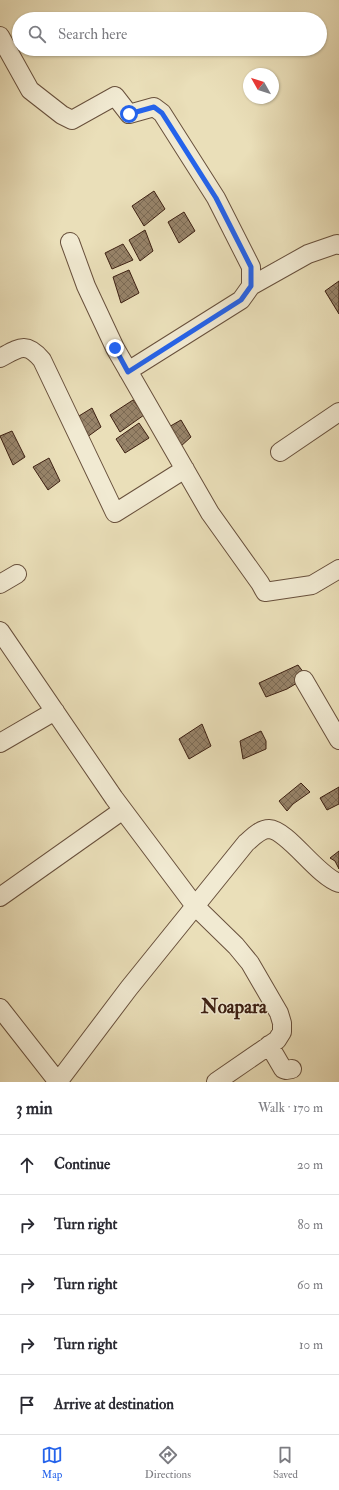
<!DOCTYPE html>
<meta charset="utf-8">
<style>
:root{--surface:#fff;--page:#f7f7f7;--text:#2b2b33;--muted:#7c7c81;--line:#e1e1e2;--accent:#2563eb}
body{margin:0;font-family:"IM FELL Double Pica",serif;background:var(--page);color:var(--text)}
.compass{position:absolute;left:243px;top:68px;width:36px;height:36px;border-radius:50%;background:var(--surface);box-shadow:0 1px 3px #0004;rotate:309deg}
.stop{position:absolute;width:12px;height:12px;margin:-9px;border:3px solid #2563eb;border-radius:50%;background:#fff}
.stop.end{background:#2563eb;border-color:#fff;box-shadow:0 1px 4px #0008}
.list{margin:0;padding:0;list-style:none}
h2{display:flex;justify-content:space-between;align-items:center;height:52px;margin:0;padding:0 16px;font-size:17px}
h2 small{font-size:13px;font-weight:400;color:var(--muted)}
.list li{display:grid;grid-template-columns:26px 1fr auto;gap:12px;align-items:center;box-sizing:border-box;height:60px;padding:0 16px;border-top:1px solid var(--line)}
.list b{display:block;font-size:15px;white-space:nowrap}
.list em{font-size:13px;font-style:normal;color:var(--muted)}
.icon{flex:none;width:22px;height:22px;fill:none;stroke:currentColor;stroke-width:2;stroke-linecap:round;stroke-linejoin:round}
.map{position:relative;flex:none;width:339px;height:1082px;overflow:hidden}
.search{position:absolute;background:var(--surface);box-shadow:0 1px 3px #0004;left:12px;right:12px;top:12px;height:44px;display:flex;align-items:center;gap:10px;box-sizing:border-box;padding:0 14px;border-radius:22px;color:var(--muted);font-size:15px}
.sheet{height:352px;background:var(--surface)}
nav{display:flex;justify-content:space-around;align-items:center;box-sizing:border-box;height:56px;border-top:1px solid var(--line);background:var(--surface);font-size:11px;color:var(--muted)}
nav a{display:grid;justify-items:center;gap:2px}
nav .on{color:var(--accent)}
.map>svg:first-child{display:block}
.building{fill:url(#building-cross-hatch);stroke:#3d2012}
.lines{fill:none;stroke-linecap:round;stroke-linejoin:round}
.minor-casing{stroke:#68503c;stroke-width:20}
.minor{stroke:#f1ead2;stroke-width:18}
.route{stroke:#2563eb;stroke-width:5}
.labels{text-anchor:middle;stroke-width:3;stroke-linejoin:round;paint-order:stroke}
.district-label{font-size:19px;font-weight:bold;fill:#3d2012;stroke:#f1ead2}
</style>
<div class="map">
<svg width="339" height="1082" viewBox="0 0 339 1082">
<defs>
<pattern id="building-cross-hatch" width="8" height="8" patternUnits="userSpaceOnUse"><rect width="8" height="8" fill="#978369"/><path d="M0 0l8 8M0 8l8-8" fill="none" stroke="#7c6b55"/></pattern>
</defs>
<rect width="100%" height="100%" fill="#eadfb9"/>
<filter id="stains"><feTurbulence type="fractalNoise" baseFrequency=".005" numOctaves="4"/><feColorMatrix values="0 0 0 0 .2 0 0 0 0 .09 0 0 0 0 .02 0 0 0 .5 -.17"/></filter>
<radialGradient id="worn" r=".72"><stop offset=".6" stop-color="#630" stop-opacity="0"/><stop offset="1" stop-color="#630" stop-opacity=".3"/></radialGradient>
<path class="building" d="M154,191L165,209L144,226L132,206Z
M184,212L195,231L179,243L168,222Z
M145,230L153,251L140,261L129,240Z
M123,244L133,260L112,269L105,253Z
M129,270L139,293L121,303L113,277Z
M339,281V314L325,291Z
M133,400L144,415L120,432L110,415Z
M92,408L101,427L83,440L74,419Z
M181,420L191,437L180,447L167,428Z
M139,423L149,438L125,453L116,439Z
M12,431L25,457L13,465L0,436Z
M49,458L60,481L48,490L33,467Z
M298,665L307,677L287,689L266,697L259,683Z
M202,724L211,746L189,759L179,739Z
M261,731L266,741V749L243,759L240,741Z
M301,783L310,792L293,804L287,811L279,801Z
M339,787V804L327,810L320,798Z
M339,851V869L335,861L330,858Z"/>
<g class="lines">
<g class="minor-casing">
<path id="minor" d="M0,36L30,90L62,115L72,120L115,96L129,114L154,107L162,113L216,198L251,267V286L241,300L128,371
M70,242L86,286L115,348L210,513L260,583L265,592L312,585L339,569
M251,286L308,254L337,244L339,245
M0,358C19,348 26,341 42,360L115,513L185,469
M280,452L339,412
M0,584L17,574
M0,631L114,798L195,906L236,946L250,963L279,1013L282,1023V1032L277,1040L216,1082
M304,680L339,740
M0,743L55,711
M0,897L123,810
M0,1008L58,1082
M269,1045L283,1069L286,1070L292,1069
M58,1082L129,988L246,843C252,838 260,829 269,829C288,830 317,876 339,883"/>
</g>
<use href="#minor" class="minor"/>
</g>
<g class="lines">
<path class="route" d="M115,348L128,372L241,300L251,286V267L216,198L162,113L154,107L129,114"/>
</g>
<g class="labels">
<g class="district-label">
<text x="234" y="1013">Noapara</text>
</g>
</g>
<rect width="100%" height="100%" filter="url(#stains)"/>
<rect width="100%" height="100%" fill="url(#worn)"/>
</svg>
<svg class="compass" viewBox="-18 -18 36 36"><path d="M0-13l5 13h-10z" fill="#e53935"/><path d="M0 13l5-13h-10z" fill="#7c7c81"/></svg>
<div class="stop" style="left:129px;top:114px"></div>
<div class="stop end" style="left:115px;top:348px"></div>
<div class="search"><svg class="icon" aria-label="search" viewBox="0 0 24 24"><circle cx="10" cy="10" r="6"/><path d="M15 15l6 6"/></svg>Search here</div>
</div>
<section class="sheet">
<h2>3 min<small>Walk · 170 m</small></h2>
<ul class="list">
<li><svg class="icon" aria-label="ahead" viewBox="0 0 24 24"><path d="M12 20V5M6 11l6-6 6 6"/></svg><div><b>Continue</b></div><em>20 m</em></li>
<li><svg class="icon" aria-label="right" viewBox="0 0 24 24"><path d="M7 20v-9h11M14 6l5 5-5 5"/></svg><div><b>Turn right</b></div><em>80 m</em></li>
<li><svg class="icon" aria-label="right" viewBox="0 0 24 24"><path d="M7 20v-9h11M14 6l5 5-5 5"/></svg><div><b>Turn right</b></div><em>60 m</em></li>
<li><svg class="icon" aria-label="right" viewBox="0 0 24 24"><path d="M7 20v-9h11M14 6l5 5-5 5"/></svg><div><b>Turn right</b></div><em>10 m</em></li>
<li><svg class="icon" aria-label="arrive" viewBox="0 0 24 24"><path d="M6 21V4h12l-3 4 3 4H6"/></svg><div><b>Arrive at destination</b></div></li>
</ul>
</section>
<nav>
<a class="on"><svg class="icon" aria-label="map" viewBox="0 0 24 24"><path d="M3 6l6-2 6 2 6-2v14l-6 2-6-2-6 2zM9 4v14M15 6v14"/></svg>Map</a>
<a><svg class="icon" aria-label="directions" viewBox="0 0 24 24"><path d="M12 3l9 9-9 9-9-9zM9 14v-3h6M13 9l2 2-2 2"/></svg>Directions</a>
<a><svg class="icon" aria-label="saved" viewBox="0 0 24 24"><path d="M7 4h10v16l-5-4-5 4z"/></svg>Saved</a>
</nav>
